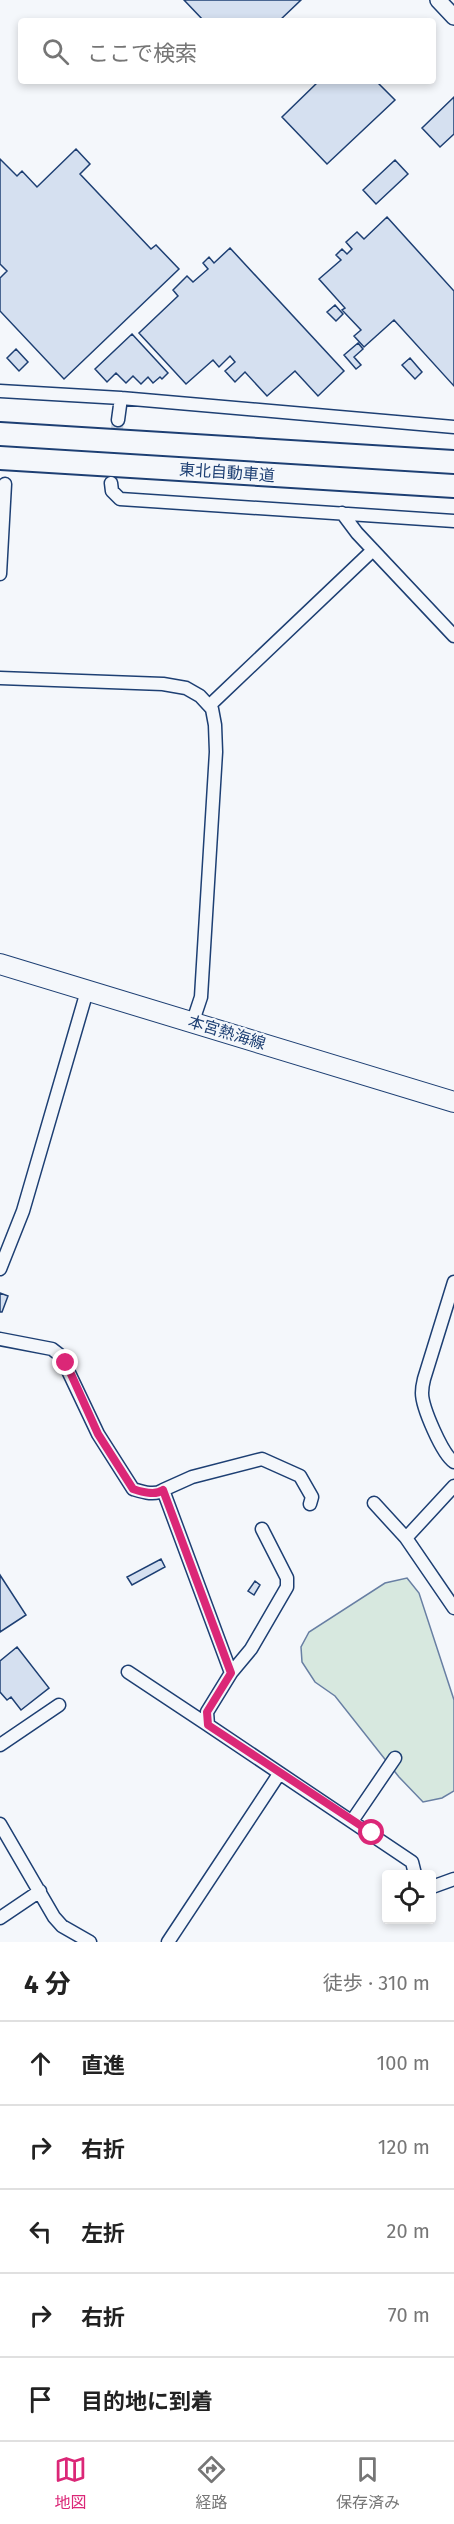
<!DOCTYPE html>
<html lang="ja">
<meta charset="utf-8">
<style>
:root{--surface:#fff;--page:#f2f2f2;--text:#222;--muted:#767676;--line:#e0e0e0;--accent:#db2777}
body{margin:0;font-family:"Fira Sans","Noto Sans JP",sans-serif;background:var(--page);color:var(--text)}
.controls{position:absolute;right:18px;bottom:18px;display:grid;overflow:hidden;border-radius:6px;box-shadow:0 3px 9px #0003}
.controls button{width:54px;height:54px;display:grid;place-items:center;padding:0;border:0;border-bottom:2px solid var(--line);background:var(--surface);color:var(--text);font:30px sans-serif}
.stop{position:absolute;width:18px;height:18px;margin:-14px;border:4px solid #db2777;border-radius:50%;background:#fff}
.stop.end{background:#db2777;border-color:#fff;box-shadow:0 2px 6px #0008}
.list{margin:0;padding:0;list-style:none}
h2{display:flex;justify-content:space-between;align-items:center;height:78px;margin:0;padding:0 24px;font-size:26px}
h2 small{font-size:20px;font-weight:400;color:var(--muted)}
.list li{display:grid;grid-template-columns:39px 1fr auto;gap:18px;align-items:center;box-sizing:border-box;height:84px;padding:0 24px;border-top:2px solid var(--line)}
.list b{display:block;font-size:22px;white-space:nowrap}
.list em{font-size:20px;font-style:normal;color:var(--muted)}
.icon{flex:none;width:33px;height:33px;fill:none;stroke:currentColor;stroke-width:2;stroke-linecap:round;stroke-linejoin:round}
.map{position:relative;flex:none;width:454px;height:1942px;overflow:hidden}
.search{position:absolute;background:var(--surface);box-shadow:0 3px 9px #0003;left:18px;right:18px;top:18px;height:66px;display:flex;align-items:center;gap:15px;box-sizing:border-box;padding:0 21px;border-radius:6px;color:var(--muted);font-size:22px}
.sheet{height:498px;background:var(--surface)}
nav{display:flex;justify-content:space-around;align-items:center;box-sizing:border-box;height:84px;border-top:2px solid var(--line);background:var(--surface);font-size:16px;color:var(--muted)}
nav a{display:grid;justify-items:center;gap:3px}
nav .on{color:var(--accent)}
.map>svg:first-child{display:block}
.green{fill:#d7e8df;stroke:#687fa3;stroke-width:1.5}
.building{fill:#d5e0f0;stroke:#1d3f73;stroke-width:1.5}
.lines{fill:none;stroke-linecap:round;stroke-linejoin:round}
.minor-tunnel{stroke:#c9d2e0;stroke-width:12;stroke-dasharray:12 6;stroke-linecap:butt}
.minor-casing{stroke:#1d3f73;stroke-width:15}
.tertiary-casing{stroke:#1d3f73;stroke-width:18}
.primary-casing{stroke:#1d3f73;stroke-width:22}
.motorway-casing{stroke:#1d3f73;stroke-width:26}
.minor{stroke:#f4f7fb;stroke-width:12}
.tertiary{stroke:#f4f7fb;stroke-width:15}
.primary{stroke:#f4f7fb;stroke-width:20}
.motorway{stroke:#f4f7fb;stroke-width:22}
.route{stroke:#db2777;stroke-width:8}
.labels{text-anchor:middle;stroke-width:4.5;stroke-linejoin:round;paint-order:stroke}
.street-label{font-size:16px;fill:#1d3f73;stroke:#f4f7fb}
</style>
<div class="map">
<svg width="454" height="1942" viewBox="0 0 454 1942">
<rect width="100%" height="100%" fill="#f4f7fb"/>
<path class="green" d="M407,1578L419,1593L454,1700V1791L442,1798L423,1802L399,1777L335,1696L315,1682L302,1662L301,1647L309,1632L385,1583Z"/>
<path class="building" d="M184,0H301L279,21H204Z
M319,81H376L395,100L327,164L282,117Z
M454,97V134L440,147L422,128Z
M76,149L90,164L80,174L151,249L156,245L179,269L64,379L0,311V278L7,271L0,264V159L17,176L22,171L37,187Z
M395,160L408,174L376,204L363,190Z
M387,217L454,291V386L394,320L364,347L354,336L361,330L342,310L345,308L319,279L341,260L336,255L342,249L347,254L352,249L346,242L357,232L364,239Z
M230,248L344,371L318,396L295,371L267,396L245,372L235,382L225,371L235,362L230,356L219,367L213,360L186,384L139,333L178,296L173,290L187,276L193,282L208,269L203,263L209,257L214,263Z
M335,305L343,314L336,321L327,312Z
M132,334L168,373L162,379L160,377L153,383L148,377L141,384L133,376L126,383L116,373L107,382L95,369Z
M358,343L363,349L354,357L361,365L356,369L344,355Z
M16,349L28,362L19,371L7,358Z
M410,358L422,372L415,379L402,365Z
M0,1293L8,1296L2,1312H0Z
M161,1559L165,1567L132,1585L127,1577Z
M0,1575L26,1615L0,1632Z
M255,1581L260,1585L254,1595L248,1591Z
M17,1647L49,1688L21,1710L11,1697L7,1700L0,1692V1661Z"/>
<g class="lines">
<path class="minor-tunnel" d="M111,483L118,420"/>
<g class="minor-casing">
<path id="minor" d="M0,391L121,398L454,427
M118,420L121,398
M111,483L112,491L120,499L454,521
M342,513L357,533L454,636
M0,574L5,484
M0,678L163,684L186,688L200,696L212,709L215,725L216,752L201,997L193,1021
M210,705L373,550
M0,1269L23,1211L87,991
M454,1282L424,1379C423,1383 422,1389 422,1393C422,1407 442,1454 454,1462
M0,1339L52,1349L61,1356L98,1434L133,1489C143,1492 155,1496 163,1490L231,1673
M163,1490L192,1477L262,1459L300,1476L312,1497L310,1504
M374,1503L406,1538L454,1608
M262,1529L287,1578V1587L251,1649L231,1673L207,1712L208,1725L412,1862L415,1874
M406,1538L454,1486
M128,1672L208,1725
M0,1745L59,1705
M352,1821L395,1758
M0,1824L54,1917L62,1926L90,1942
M432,1887L454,1879
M0,1918L40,1891
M168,1942L279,1774"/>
</g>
<g class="tertiary-casing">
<path id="tertiary" d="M438,0L454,17"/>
</g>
<g class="primary-casing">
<path id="primary" d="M0,964L454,1102"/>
</g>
<g class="motorway-casing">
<path id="motorway" d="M0,434L454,462
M0,458L454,486"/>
</g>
<use href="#minor" class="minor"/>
<use href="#tertiary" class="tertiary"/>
<use href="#primary" class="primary"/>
<use href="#motorway" class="motorway"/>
</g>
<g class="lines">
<path class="route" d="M66,1363L98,1434L133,1489C142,1492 155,1496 163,1490L231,1673L207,1712L208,1725L372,1833"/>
</g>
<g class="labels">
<g class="street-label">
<text transform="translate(227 472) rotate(4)" y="6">東北自動車道</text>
<text transform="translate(227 1032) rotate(17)" y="6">本宮熱海線</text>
</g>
</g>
</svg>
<div class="controls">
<button><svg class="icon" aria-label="locate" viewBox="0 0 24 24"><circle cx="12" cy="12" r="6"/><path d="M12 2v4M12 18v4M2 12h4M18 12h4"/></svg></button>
</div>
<div class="stop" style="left:372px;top:1833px"></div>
<div class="stop end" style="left:66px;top:1363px"></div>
<div class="search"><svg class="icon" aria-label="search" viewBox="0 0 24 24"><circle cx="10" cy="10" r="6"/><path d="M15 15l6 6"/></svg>ここで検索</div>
</div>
<section class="sheet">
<h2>4 分<small>徒歩 · 310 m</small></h2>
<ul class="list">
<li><svg class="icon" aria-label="ahead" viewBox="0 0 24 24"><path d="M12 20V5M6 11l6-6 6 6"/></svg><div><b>直進</b></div><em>100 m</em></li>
<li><svg class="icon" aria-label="right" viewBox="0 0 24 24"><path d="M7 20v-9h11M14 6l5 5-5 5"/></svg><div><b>右折</b></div><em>120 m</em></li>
<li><svg class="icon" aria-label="left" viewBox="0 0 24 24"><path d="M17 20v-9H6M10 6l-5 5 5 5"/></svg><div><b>左折</b></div><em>20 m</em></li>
<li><svg class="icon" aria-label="right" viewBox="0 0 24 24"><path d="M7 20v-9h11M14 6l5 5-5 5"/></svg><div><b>右折</b></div><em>70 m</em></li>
<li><svg class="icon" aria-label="arrive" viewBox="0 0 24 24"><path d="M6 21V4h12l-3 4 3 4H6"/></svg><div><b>目的地に到着</b></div></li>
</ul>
</section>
<nav>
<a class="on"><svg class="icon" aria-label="map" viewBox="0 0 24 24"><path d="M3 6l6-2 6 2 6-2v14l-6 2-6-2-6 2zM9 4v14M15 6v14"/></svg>地図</a>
<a><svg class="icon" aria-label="directions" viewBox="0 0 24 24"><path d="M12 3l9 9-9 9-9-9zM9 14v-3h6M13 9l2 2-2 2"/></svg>経路</a>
<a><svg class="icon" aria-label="saved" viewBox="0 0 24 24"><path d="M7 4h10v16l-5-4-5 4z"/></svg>保存済み</a>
</nav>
